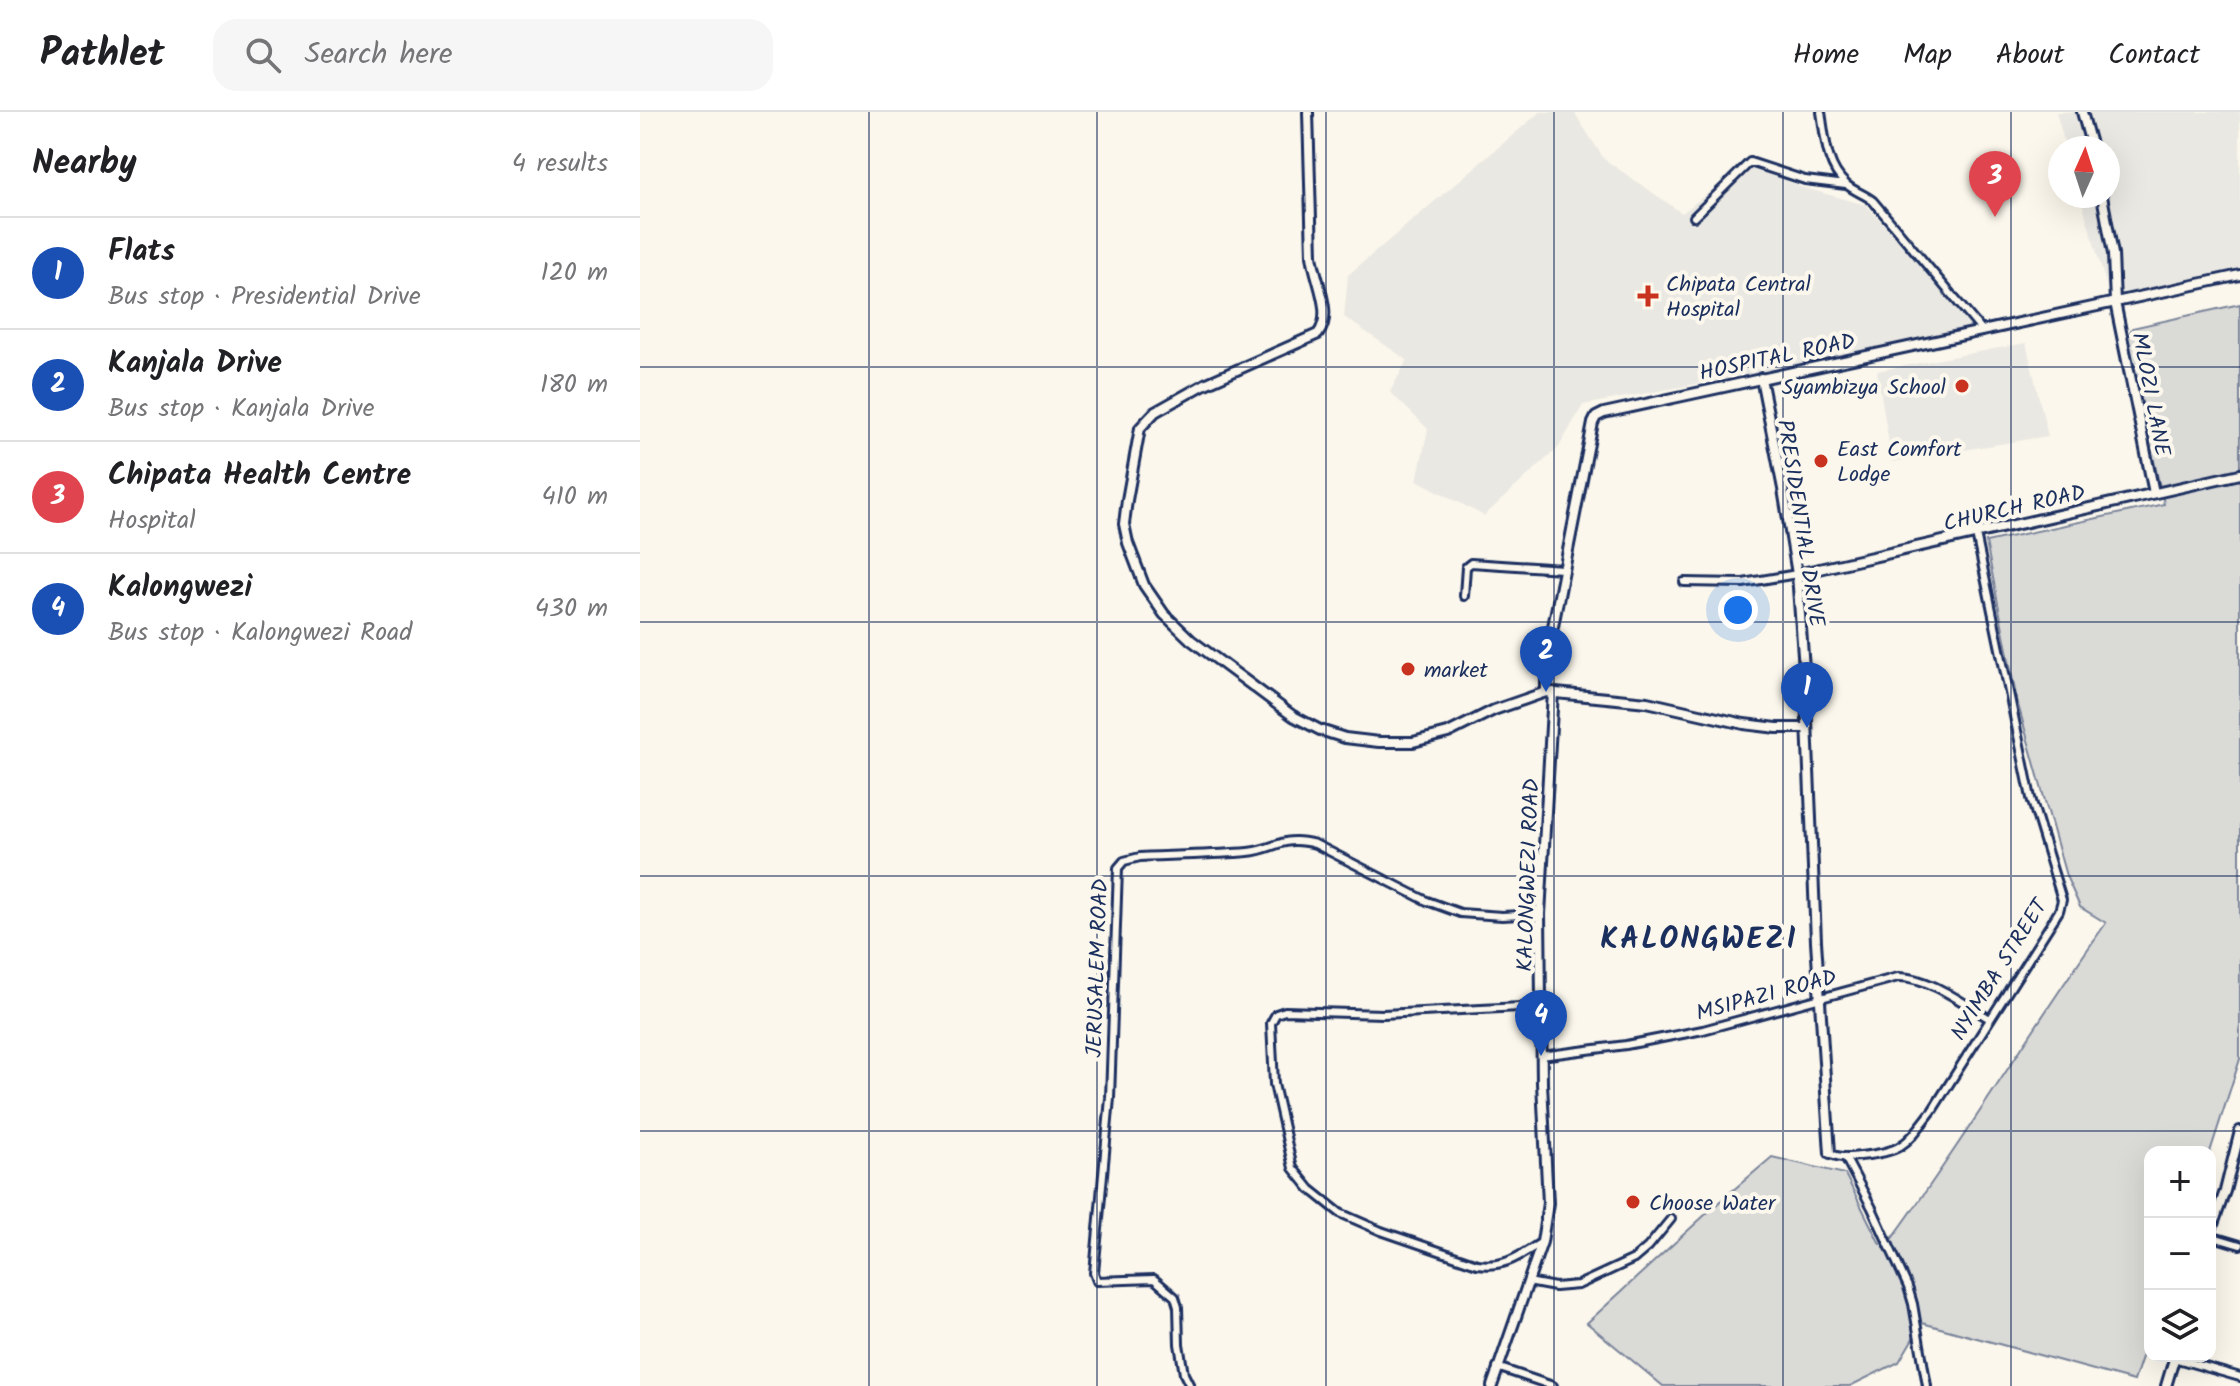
<!DOCTYPE html>
<meta charset="utf-8">
<style>
:root{--surface:#fff;--page:#f6f6f6;--text:#202124;--muted:#757577;--line:#e0e0e0;--accent:#c8321e}
body{margin:0;font-family:Kalam,sans-serif;background:var(--page);color:var(--text)}
.controls{position:absolute;right:24px;bottom:24px;display:grid;overflow:hidden;border-radius:16px;box-shadow:0 8px 32px #0002}
.controls button{width:72px;height:72px;display:grid;place-items:center;padding:0;border:0;border-bottom:2px solid var(--line);background:var(--surface);color:var(--text);font:40px sans-serif}
.compass{position:absolute;left:1408px;top:24px;width:72px;height:72px;border-radius:50%;background:var(--surface);box-shadow:0 8px 32px #0002;rotate:3deg}
.you{position:absolute;left:1098px;top:498px;width:28px;height:28px;margin:-20px;border:6px solid #fff;border-radius:50%;background:#1a73e8;box-shadow:0 0 0 12px #1a73e833}
.badge{display:grid;place-items:center;width:52px;height:52px;border-radius:50%;background:var(--accent);color:#fff;font-size:26px;font-weight:700}
.pin{position:absolute;translate:-50% -66px;filter:drop-shadow(0 2px 4px #0008)}
.pin::after{content:'';position:absolute;top:42px;width:28px;height:24px;background:inherit;clip-path:polygon(0 0,100% 0,50% 100%)}
.list{margin:0;padding:0;list-style:none}
h2{display:flex;justify-content:space-between;align-items:center;height:104px;margin:0;padding:0 32px;font-size:34px}
h2 small{font-size:26px;font-weight:400;color:var(--muted)}
.list li{display:grid;grid-template-columns:52px 1fr auto;gap:24px;align-items:center;box-sizing:border-box;height:112px;padding:0 32px;border-top:2px solid var(--line)}
.list b{display:block;font-size:30px;white-space:nowrap}
.list p{margin:0;font-size:26px;white-space:nowrap;color:var(--muted)}
.list em{font-size:26px;font-style:normal;color:var(--muted)}
.icon{flex:none;width:44px;height:44px;fill:none;stroke:currentColor;stroke-width:2;stroke-linecap:round;stroke-linejoin:round}
.map{position:relative;flex:none;width:1600px;height:1274px;overflow:hidden}
header{display:flex;align-items:center;gap:48px;box-sizing:border-box;height:112px;padding:0 40px;background:var(--surface);border-bottom:2px solid var(--line)}
header strong{font-size:38px}
nav{display:flex;gap:44px;margin-inline-start:auto;font-size:28px}
.search{width:560px;height:72px;background:var(--page);display:flex;align-items:center;gap:20px;box-sizing:border-box;padding:0 28px;border-radius:24px;color:var(--muted);font-size:30px}
main{display:flex}
aside{flex:1;background:var(--surface)}
.map>svg:first-child{display:block}
.built{fill:#eae8e2}
.green{fill:#dadad7;stroke:#7a849a;stroke-width:2}
.lines{fill:none;stroke-linecap:round;stroke-linejoin:round}
.minor-casing{stroke:#1b2f5e;stroke-width:12}
.tertiary-casing{stroke:#1b2f5e;stroke-width:14}
.minor{stroke:#fbf7ec;stroke-width:6}
.tertiary{stroke:#fbf7ec;stroke-width:8}
.grid{fill:none;stroke:#1b2f5e;stroke-width:2;stroke-opacity:0.55}
.poi-dot{fill:#c8321e;stroke:#fbf7ec;stroke-width:3}
.labels{text-anchor:middle;stroke-width:8;stroke-linejoin:round;paint-order:stroke}
.poi-label{font-size:22px;fill:#1b2f5e;stroke:#fbf7ec;text-anchor:start}
.street-label{font-size:22px;fill:#1b2f5e;stroke:#fbf7ec}
.district-label{font-size:30px;font-weight:bold;letter-spacing:2px;fill:#1b2f5e;stroke:#fbf7ec}
</style>
<header>
<strong>Pathlet</strong>
<div class="search"><svg class="icon" aria-label="search" viewBox="0 0 24 24"><circle cx="10" cy="10" r="6"/><path d="M15 15l6 6"/></svg>Search here</div>
<nav><a>Home</a><a>Map</a><a>About</a><a>Contact</a></nav>
</header>
<main>
<aside>
<h2>Nearby<small>4 results</small></h2>
<ul class="list">
<li><span class="badge" style="background:#1a4fb4">1</span><div><b>Flats</b><p>Bus stop · Presidential Drive</p></div><em>120 m</em></li>
<li><span class="badge" style="background:#1a4fb4">2</span><div><b>Kanjala Drive</b><p>Bus stop · Kanjala Drive</p></div><em>180 m</em></li>
<li><span class="badge" style="background:#e0444e">3</span><div><b>Chipata Health Centre</b><p>Hospital</p></div><em>410 m</em></li>
<li><span class="badge" style="background:#1a4fb4">4</span><div><b>Kalongwezi</b><p>Bus stop · Kalongwezi Road</p></div><em>430 m</em></li>
</ul>
</aside>
<div class="map">
<svg width="1600" height="1274" viewBox="0 0 1600 1274">
<rect width="100%" height="100%" fill="#fbf7ec"/>
<filter id="ink" filterUnits="userSpaceOnUse"><feTurbulence type="fractalNoise" baseFrequency=".0125" numOctaves="2"/><feDisplacementMap in="SourceGraphic" scale="16" xChannelSelector="R" yChannelSelector="G"/><feConvolveMatrix kernelMatrix="1 2 1 2 8 2 1 2 1" color-interpolation-filters="sRGB"/></filter>
<g filter="url(#ink)">
<path class="built" d="M900,0H934L964,47L1042,101L1107,51L1161,75L1226,93L1342,219L943,293L919,335L844,404L777,368L788,317L750,280L767,248L704,205L708,163Z
M1416,0H1600V162L1471,189L1440,84H1468V36H1426Z
M1386,231L1408,324L1252,350L1237,259Z"/>
<path class="green" d="M1600,192V947L1570,1040H1510V1221L1494,1269L1282,1211L1259,1250L1210,1274H1023L947,1211L1078,1091L1132,1045L1205,1062L1240,1132L1251,1128C1327,1025 1392,915 1466,811L1440,795L1426,764L1377,589L1346,430L1524,392L1486,229L1492,216Z"/>
<g class="lines">
<g class="minor-casing">
<path id="minor" d="M1181,0C1185,24 1186,55 1206,72C1213,79 1225,82 1233,89L1342,219
M1054,105L1110,50L1165,68L1206,73
M1044,470L1103,471L1157,462
M824,484L826,455L831,451L923,457
M901,894L743,902L645,899L636,902L631,911L634,972L653,1056L670,1077L700,1101L741,1119L837,1152C865,1156 879,1144 902,1130
M901,944L986,933L1063,918L1258,865C1288,864 1324,892 1350,907
M1190,1041C1199,1047 1209,1045 1220,1044C1264,1040 1266,1032 1292,999L1419,799L1422,788L1391,686L1336,422
M1205,1045L1232,1096L1268,1175L1273,1192L1287,1274
M1570,1124L1600,1133
M888,1170L915,1175L938,1173L994,1147L1008,1135L1031,1107
M1534,1246L1600,1265
M857,1255L913,1274
M550,1274L544,1262L539,1232L538,1195L535,1185L514,1167L457,1169L454,1161L470,986L478,756L484,749L500,745C536,743 572,743 608,740C637,737 641,723 675,732L787,789L820,801L862,804L900,802"/>
</g>
<g class="tertiary-casing">
<path id="tertiary" d="M668,0L672,143C675,169 694,201 678,222L565,272L515,300L500,316L487,388L484,412L488,431L504,473L524,502L551,528L653,604L680,618L705,626L739,630H773L808,621L854,598L906,580L1007,590L1104,612L1137,616H1167
M1442,0L1452,36
M1462,84L1473,142L1475,190L1514,381
M1121,266L1143,377L1157,462L1166,584L1176,829L1190,1041
M1157,462L1600,362
M906,580V556L908,540L953,311L956,305L964,301L1600,163
M1570,1121L1585,1079L1600,1019
M852,1274L902,1130L908,1091L902,971L900,802L913,580
M1526,1274L1535,1244"/>
</g>
<use href="#minor" class="minor"/>
<use href="#tertiary" class="tertiary"/>
</g>
</g>
<path class="grid" d="M229,0V1274M457,0V1274M686,0V1274M914,0V1274M1143,0V1274M1371,0V1274M0,255H1600M0,510H1600M0,764H1600M0,1019H1600"/>
<g class="poi-dot">
<path d="M1004 172h8v8h8v8h-8v8h-8v-8h-8v-8h8z"/>
<circle cx="1322" cy="274" r="8"/>
<circle cx="1181" cy="349" r="8"/>
<circle cx="768" cy="557" r="8"/>
<circle cx="993" cy="1090" r="8"/>
</g>
<g class="labels">
<g class="poi-label">
<text x="1026" y="179">Chipata Central<tspan x="1026" dy="25">Hospital</tspan></text>
<text x="1306" y="282" text-anchor="end">Syambizya School</text>
<text x="1197" y="344">East Comfort<tspan x="1197" dy="25">Lodge</tspan></text>
<text x="784" y="565">market</text>
<text x="1009" y="1098">Choose Water</text>
</g>
<g class="street-label">
<text transform="translate(1137 244) rotate(-12)" y="8">HOSPITAL ROAD</text>
<text transform="translate(1512 282) rotate(79)" y="8">MLOZI LANE</text>
<text transform="translate(1374 395) rotate(-13)" y="8">CHURCH ROAD</text>
<text transform="translate(1162 411) rotate(81)" y="8">PRESIDENTIAL DRIVE</text>
<text transform="translate(887 763) rotate(-88)" y="8">KALONGWEZI ROAD</text>
<text transform="translate(456 856) rotate(-88)" y="8">JERUSALEM ROAD</text>
<text transform="translate(1358 857) rotate(-58)" y="8">NYIMBA STREET</text>
<text transform="translate(1126 882) rotate(-15)" y="8">MSIPAZI ROAD</text>
</g>
<g class="district-label">
<text x="1059" y="836">KALONGWEZI</text>
</g>
</g>
</svg>
<div class="controls">
<button>+</button>
<button>−</button>
<button><svg class="icon" aria-label="layers" viewBox="0 0 24 24"><path d="M12 4l9 5-9 5-9-5zM3 14l9 5 9-5"/></svg></button>
</div>
<svg class="compass" viewBox="-18 -18 36 36"><path d="M0-13l5 13h-10z" fill="#e53935"/><path d="M0 13l5-13h-10z" fill="#757577"/></svg>
<div class="you"></div>
<div class="pin badge" style="left:1167px;top:616px;background:#1a4fb4">1</div>
<div class="pin badge" style="left:906px;top:580px;background:#1a4fb4">2</div>
<div class="pin badge" style="left:1355px;top:105px;background:#e0444e">3</div>
<div class="pin badge" style="left:901px;top:944px;background:#1a4fb4">4</div>
</div>
</main>
